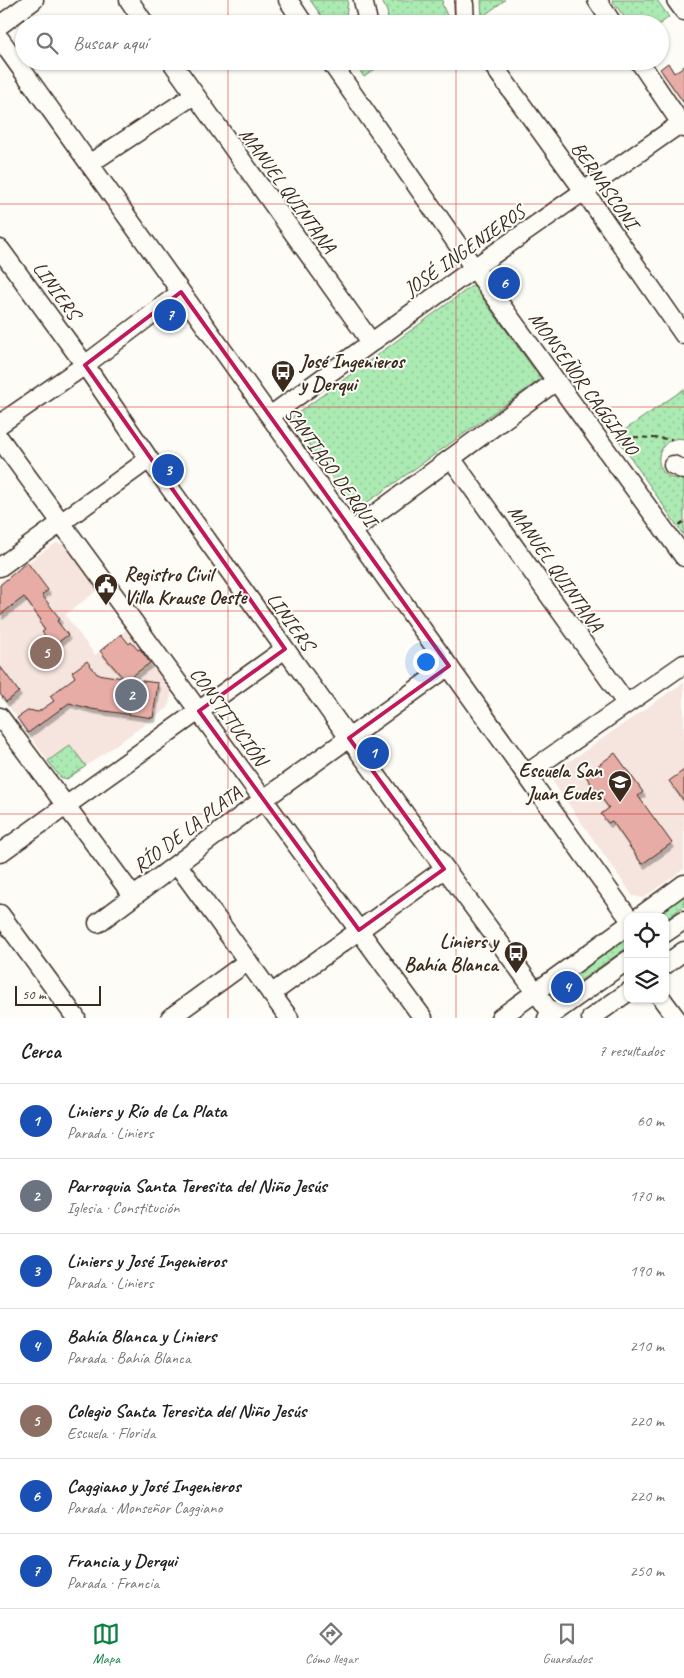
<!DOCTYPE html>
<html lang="es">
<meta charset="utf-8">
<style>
:root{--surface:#fff;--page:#f6f6f6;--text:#222;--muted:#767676;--line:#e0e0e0;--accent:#0b8043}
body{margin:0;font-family:Caveat,sans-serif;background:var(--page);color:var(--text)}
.controls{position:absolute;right:15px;bottom:15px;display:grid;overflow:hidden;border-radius:10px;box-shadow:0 1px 4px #0004}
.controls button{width:45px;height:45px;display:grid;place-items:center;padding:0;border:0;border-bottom:1px solid var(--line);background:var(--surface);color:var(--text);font:25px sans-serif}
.scale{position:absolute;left:15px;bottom:12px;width:86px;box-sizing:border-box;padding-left:5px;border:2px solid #3b2a1e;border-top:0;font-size:14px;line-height:18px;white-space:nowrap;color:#3b2a1e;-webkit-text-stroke:4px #fdfcf7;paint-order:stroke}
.you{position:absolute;left:425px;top:661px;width:18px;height:18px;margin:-12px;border:4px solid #fff;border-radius:50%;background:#1a73e8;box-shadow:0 0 0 8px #1a73e833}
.badge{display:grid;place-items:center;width:32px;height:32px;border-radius:50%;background:var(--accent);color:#fff;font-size:16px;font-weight:700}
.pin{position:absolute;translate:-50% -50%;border:2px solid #fff;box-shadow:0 1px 5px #0006}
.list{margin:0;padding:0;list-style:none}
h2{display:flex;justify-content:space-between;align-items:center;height:65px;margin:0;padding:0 20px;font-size:21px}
h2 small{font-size:16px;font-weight:400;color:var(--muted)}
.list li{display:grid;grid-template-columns:32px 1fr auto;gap:15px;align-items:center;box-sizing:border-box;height:75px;padding:0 20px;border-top:1px solid var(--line)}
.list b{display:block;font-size:19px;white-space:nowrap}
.list p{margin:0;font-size:16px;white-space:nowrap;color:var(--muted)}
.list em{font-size:16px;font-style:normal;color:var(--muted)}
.icon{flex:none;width:28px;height:28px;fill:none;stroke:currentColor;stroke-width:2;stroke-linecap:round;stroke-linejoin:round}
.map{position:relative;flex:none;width:684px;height:1018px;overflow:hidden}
.search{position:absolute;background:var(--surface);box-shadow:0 1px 4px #0004;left:15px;right:15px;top:15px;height:55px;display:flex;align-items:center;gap:12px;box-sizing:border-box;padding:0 18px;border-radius:28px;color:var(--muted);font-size:19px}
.sheet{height:590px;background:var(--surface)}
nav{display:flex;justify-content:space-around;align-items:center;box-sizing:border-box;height:70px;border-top:1px solid var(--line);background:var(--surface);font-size:14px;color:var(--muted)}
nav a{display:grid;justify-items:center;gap:2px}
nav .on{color:var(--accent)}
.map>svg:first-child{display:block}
.built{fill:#f6e4de}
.grass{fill:url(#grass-dots);stroke:#738a68}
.building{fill:#e6aca5;stroke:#3b2a1e;filter:url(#shadow)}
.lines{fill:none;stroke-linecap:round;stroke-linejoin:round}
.minor-casing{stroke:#3b2a1e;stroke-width:21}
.path{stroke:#3b2a1e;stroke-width:2;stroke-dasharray:5 4;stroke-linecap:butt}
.minor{stroke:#fdfcf7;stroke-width:18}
.marked{fill:none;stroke:#c2185b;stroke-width:4;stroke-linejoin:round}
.grid{fill:none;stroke:#d62828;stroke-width:1;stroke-opacity:0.55}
.labels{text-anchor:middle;stroke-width:4;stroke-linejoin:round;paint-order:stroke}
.street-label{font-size:20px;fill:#3b2a1e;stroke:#fdfcf7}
.poi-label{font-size:20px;font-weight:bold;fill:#3b2a1e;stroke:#fdfcf7;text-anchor:start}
</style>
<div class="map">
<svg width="684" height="1018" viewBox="0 0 684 1018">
<defs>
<pattern id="grass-dots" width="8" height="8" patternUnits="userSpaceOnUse" patternTransform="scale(1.25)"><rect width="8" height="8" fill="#abeab2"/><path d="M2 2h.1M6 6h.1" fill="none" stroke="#94c999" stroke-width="1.8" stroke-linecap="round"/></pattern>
<filter id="shadow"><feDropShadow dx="2.5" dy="4.5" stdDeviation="0" flood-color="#0004"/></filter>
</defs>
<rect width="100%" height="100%" fill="#fdfcf7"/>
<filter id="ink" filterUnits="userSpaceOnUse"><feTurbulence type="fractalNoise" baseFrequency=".02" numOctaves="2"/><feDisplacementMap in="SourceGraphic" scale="10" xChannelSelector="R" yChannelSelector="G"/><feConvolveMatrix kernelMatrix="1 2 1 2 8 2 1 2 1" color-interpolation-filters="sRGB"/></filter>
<g filter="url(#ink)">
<path class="built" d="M56,543L66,544L99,589L65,615L95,655L127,629L172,691L168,708L86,766L70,745L48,761L0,694V582Z
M684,682V869L643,898L633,896L553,782L554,772Z"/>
<path class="grass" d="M310,0H348L346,17L348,24H327Z
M381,0H443L442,4L448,18L441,24H386C390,14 386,9 381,0Z
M481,0H505L482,17Z
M612,0H657L669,17L660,24H629Z
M353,61H387L364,77Z
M473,285L541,379L355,511L291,418Z
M684,389V439C662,434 649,463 668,476C673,479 679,479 684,480V536L616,436Z
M70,745L86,766L67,779L60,777L48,761Z
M684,892V906L665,920V917H649Z
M628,932V947L567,990L563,991L559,989L557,985Z"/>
<path class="building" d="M668,63L674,73L684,66V103L660,69Z
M27,562L48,590L42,595L60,619L57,621L68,635L53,646L42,632L45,630L39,622L41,620L24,597L0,615V585Z
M121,634L129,644L131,642L138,650L140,649L150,663L128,679L158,683L153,718L91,709L69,703L28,733L17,718L29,710L38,712L54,701L50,696L75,677L72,672L87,661L97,674L123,678L100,651Z
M0,666L19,692L6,702L0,694Z
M615,753L643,792L638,796L672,843L642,864L612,821L608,823L601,814L609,808L585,775Z
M684,770V801L669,781Z"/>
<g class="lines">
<g class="minor-casing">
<path id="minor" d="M129,0L145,24
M288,0L304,24
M363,0L368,22
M597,0L613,24
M676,0L684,11
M464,4L465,24
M0,25L34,0
M0,39L628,917
M171,61L371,342
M330,61L474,268L684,557
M490,61L584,191L684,335
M639,61L684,128
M89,164L194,95
M0,249L85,365L149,459L349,738L552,1014
M270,416L474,268L684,121
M0,424L85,365L181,292
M0,439L423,1018
M451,458L626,703
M673,465L684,470
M352,531L556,381
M0,567L149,459
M0,717L133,896
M526,774L684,664
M0,853L285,649
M177,864L289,1018
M0,914L76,1018
M639,917L684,884
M98,923L264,799L449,666
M665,933L684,920
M665,965L684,951
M271,994L444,869
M662,999L676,1018
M170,1018L248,961
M500,1018L628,925
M547,1018L628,960
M591,1018L628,992"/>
</g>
<path class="path" d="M616,436L672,439
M679,525L684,521"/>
<use href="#minor" class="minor"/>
</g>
</g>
<path class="marked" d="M181,292L449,666L349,738L444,869L359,930L199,711L285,649L85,365Z"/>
<path class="grid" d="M228,0V24M456,0V24M228,61V1018M456,61V1018M0,204H684M0,407H684M0,611H684M0,814H684"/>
<defs>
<g id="bus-pin" transform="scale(1.25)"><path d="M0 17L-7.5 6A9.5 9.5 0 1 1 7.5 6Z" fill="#3b2a1e" stroke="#fdfcf7"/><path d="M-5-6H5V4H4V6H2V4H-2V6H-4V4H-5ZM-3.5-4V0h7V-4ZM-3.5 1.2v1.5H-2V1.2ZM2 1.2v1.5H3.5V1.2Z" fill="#fff"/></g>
<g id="civic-pin" transform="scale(1.25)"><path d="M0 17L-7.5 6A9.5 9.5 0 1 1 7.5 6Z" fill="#3b2a1e" stroke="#fdfcf7"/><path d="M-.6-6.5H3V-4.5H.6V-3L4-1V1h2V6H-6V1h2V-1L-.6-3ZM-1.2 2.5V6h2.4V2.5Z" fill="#fff"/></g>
<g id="school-pin" transform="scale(1.25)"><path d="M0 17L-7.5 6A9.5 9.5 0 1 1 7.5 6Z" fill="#3b2a1e" stroke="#fdfcf7"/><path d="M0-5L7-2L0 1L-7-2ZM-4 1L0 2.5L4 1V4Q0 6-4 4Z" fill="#fff"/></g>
</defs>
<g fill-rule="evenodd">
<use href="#bus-pin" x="283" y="372"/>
<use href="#civic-pin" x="106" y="585"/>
<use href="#school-pin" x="620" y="782"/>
<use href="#bus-pin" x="516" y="953"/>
</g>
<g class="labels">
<g class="street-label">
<text transform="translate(605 185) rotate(55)" y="7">BERNASCONI</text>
<text transform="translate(288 190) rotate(54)" y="7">MANUEL QUINTANA</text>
<text transform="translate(464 250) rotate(-35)" y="7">JOSÉ INGENIEROS</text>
<text transform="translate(57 290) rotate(54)" y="7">LINIERS</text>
<text transform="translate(584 383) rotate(54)" y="7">MONSEÑOR CAGGIANO</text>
<text transform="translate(331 466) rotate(54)" y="7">SANTIAGO DERQUI</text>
<text transform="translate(556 568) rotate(55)" y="7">MANUEL QUINTANA</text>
<text transform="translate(291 621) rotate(54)" y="7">LINIERS</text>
<text transform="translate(229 716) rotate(54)" y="7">CONSTITUCIÓN</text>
<text transform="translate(187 829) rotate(-37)" y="7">RÍO DE LA PLATA</text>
</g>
<g class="poi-label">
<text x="300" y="368">José Ingenieros<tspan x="300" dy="23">y Derqui</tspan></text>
<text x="124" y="581">Registro Civil<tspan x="124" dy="23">Villa Krause Oeste</tspan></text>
<text x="602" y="777" text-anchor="end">Escuela San<tspan x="602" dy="23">Juan Eudes</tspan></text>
<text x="498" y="948" text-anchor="end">Liniers y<tspan x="498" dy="23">Bahía Blanca</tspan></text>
</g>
</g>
</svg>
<div class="controls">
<button><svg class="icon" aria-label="locate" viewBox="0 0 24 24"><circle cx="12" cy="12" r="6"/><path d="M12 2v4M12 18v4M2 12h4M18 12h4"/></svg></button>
<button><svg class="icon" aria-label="layers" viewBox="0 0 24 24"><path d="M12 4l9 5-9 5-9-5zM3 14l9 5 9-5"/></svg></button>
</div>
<div class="scale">50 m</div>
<div class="you"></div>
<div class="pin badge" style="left:373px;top:753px;background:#1a4fb4">1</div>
<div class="pin badge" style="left:131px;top:695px;background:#6b7280">2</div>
<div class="pin badge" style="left:168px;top:470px;background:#1a4fb4">3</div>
<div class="pin badge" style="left:567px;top:987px;background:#1a4fb4">4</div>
<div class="pin badge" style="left:46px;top:653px;background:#8d6e63">5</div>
<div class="pin badge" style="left:504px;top:283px;background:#1a4fb4">6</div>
<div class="pin badge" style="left:170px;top:315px;background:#1a4fb4">7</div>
<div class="search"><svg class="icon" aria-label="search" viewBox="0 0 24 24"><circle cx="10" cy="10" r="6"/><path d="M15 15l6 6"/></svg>Buscar aquí</div>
</div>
<section class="sheet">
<h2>Cerca<small>7 resultados</small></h2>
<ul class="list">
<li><span class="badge" style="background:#1a4fb4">1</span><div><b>Liniers y Río de La Plata</b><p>Parada · Liniers</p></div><em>60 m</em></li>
<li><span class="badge" style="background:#6b7280">2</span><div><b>Parroquia Santa Teresita del Niño Jesús</b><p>Iglesia · Constitución</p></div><em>170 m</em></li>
<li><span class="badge" style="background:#1a4fb4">3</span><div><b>Liniers y José Ingenieros</b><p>Parada · Liniers</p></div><em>190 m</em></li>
<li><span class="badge" style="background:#1a4fb4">4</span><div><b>Bahía Blanca y Liniers</b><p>Parada · Bahía Blanca</p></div><em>210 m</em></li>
<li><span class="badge" style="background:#8d6e63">5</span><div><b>Colegio Santa Teresita del Niño Jesús</b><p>Escuela · Florida</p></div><em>220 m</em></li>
<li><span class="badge" style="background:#1a4fb4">6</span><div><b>Caggiano y José Ingenieros</b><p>Parada · Monseñor Caggiano</p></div><em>220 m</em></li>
<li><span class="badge" style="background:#1a4fb4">7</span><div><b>Francia y Derqui</b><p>Parada · Francia</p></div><em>250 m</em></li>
</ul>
</section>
<nav>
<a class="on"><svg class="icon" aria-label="map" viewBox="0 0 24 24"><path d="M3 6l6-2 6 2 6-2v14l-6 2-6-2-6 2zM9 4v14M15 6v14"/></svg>Mapa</a>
<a><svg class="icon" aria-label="directions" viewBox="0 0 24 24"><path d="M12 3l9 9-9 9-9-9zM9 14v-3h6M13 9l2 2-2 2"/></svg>Cómo llegar</a>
<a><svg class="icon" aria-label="saved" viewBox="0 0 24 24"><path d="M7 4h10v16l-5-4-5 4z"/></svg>Guardados</a>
</nav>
